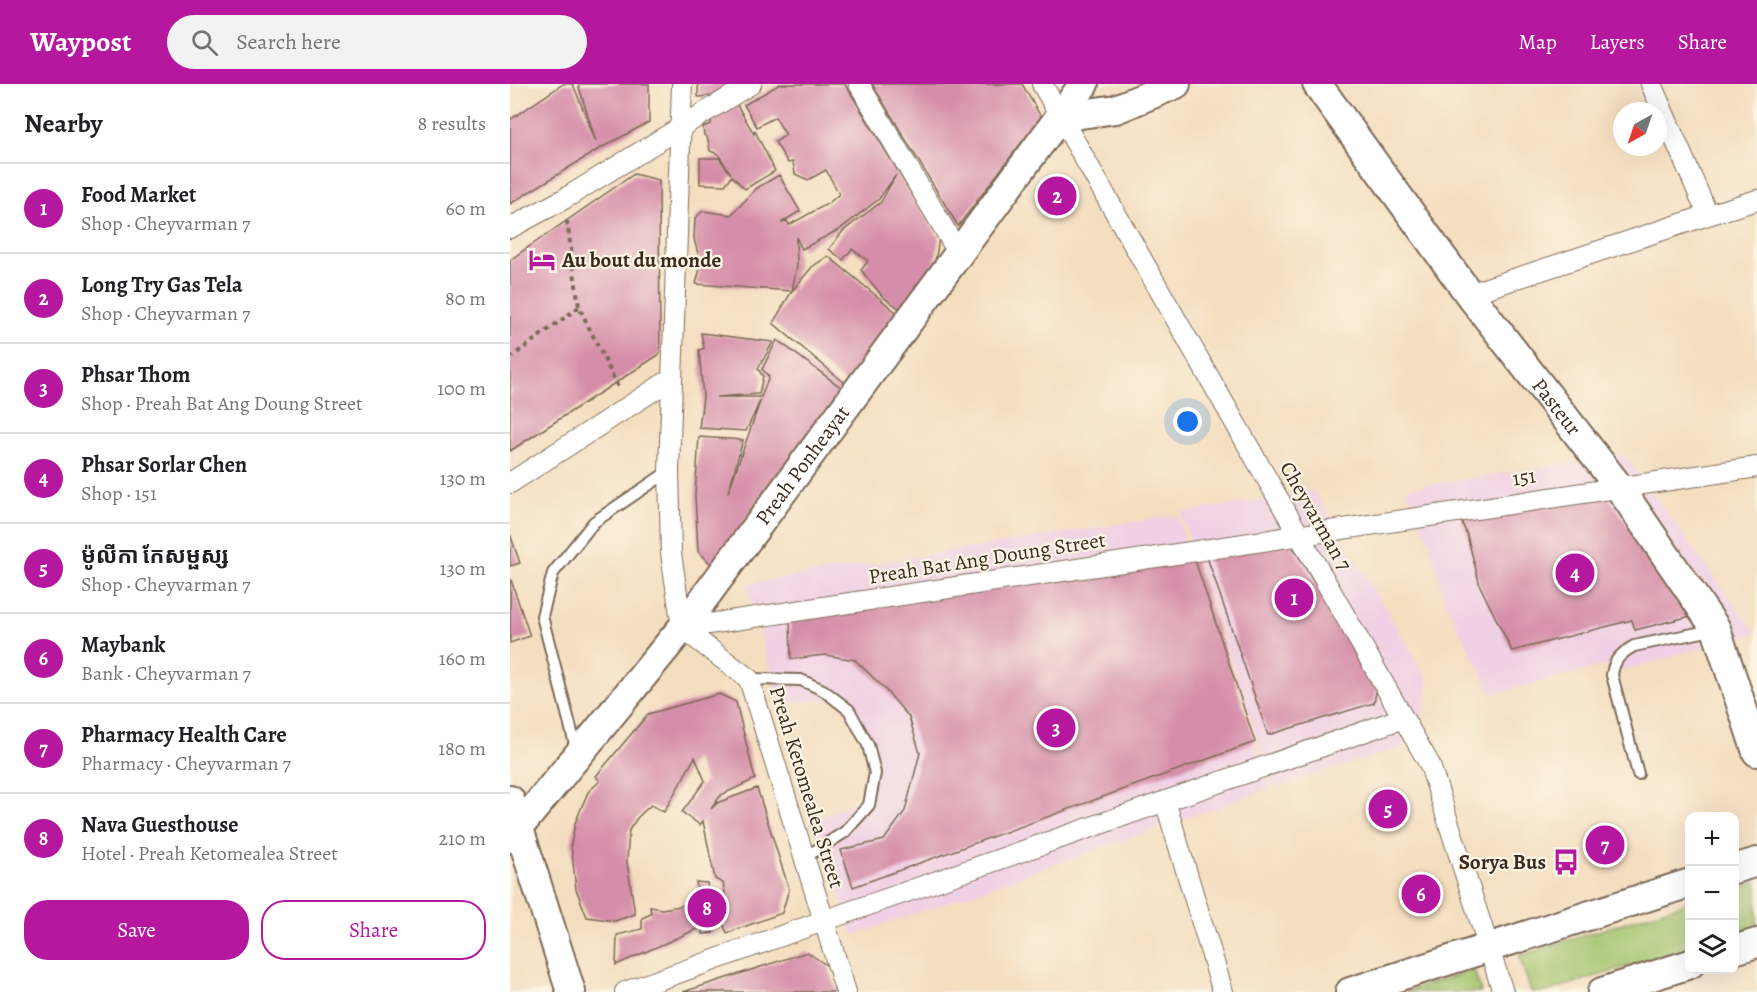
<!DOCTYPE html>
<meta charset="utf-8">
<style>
:root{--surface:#fff;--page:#f2f2f2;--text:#202124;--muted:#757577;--line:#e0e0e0;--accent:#b5179e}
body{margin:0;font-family:Alegreya,"Noto Sans Khmer",serif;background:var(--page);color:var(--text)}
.controls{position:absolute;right:18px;bottom:18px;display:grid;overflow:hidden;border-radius:12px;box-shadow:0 6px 24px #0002}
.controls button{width:54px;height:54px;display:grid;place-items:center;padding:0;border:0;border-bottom:2px solid var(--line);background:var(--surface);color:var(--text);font:30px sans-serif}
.compass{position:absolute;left:1103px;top:18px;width:54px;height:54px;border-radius:50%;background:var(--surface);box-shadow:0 6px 24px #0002;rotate:220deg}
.you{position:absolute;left:678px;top:338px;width:21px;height:21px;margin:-15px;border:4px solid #fff;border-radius:50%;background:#1a73e8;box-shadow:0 0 0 9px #1a73e833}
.badge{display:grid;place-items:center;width:39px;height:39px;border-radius:50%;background:var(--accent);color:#fff;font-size:20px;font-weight:700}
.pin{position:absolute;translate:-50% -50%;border:3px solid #fff;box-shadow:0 2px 6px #0006}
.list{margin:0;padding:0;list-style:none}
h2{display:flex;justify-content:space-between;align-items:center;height:78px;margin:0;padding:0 24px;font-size:26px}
h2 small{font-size:20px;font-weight:400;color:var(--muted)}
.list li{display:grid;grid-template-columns:39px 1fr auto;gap:18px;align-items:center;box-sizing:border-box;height:90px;padding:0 24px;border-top:2px solid var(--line)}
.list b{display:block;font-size:22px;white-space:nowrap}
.list p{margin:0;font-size:20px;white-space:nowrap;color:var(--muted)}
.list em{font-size:20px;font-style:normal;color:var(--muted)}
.actions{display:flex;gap:12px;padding:18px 24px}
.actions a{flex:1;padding:14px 0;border:2px solid var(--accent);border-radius:24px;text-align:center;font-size:21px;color:var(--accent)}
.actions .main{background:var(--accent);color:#fff}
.icon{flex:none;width:33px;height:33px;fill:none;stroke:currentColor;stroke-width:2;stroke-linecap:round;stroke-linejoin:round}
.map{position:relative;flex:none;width:1247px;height:908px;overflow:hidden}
header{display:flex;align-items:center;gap:36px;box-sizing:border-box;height:84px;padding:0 30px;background:var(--accent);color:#fff}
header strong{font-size:28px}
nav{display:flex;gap:33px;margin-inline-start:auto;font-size:21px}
.search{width:420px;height:54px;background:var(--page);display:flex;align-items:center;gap:15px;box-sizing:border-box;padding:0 21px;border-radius:33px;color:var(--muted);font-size:22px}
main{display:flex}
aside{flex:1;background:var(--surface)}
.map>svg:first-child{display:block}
.built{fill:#f0d0e4}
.green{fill:#a2c36c;stroke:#6e7645;stroke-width:1.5}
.building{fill:#d58ea9}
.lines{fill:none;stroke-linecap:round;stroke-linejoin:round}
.lane-casing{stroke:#7c6957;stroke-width:14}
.street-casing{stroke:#7c6957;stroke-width:22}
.secondary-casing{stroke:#7c6957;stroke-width:32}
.path{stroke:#7c6957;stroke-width:4;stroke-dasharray:4.5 4.5;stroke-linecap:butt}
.lane{stroke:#fff;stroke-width:10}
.street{stroke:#fff;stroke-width:20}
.secondary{stroke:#fff;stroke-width:28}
.labels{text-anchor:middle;stroke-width:4.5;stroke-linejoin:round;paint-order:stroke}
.poi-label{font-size:21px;font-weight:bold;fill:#3b2a1e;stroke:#fcf5e5;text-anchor:start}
.street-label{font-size:21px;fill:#3b2a1e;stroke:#fcf5e5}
</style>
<header>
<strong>Waypost</strong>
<div class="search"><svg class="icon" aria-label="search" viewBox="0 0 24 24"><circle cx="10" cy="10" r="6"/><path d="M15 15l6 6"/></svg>Search here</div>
<nav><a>Map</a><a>Layers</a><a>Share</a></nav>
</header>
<main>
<aside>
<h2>Nearby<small>8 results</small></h2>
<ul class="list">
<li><span class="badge">1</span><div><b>Food Market</b><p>Shop · Cheyvarman 7</p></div><em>60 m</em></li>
<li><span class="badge">2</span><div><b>Long Try Gas Tela</b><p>Shop · Cheyvarman 7</p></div><em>80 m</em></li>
<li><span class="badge">3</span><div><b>Phsar Thom</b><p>Shop · Preah Bat Ang Doung Street</p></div><em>100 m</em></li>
<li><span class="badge">4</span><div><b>Phsar Sorlar Chen</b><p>Shop · 151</p></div><em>130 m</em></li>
<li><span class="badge">5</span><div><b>ម៉ូលីកា កែសម្ផស្ស</b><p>Shop · Cheyvarman 7</p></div><em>130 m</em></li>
<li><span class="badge">6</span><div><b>Maybank</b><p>Bank · Cheyvarman 7</p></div><em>160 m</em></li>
<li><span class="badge">7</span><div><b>Pharmacy Health Care</b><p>Pharmacy · Cheyvarman 7</p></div><em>180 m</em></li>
<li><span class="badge">8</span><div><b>Nava Guesthouse</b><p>Hotel · Preah Ketomealea Street</p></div><em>210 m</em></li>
</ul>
<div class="actions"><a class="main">Save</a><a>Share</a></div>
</aside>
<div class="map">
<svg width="1247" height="908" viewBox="0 0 1247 908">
<rect width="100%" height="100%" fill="#fcf5e5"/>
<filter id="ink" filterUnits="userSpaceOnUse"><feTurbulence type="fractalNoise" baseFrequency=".0167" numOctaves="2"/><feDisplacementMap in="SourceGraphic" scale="12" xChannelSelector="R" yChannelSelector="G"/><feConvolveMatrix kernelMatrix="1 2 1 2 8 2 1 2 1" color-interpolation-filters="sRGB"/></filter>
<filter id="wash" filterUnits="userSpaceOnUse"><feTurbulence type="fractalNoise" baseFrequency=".008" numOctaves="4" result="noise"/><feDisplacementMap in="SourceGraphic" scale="24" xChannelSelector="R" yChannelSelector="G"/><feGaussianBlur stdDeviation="1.35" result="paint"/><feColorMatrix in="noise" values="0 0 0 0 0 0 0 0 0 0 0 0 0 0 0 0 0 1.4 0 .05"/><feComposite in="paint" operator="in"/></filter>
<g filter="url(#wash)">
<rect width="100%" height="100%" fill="#f4dec0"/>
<path class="built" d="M1114,371L1246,549L1099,590L1096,581L982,610L934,515L921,463L897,404Z
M804,407L919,598L908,658L764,703L671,429Z
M667,431L761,704L344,851L302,737L348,717L356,706L362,688L360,654L325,616L315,615L271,620L236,500Z"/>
<path class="green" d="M1247,797V841L1225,848V804Z
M1179,818V863L1036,908H1021L1009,872Z
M964,886L971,908H894Z"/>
<g id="blocks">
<path class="building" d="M53,0H63L86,58L68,0H139V38L89,65L0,120V36Z
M188,0H224L202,12L188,13Z
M270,0H335L429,154L424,184L392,226L373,213L351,186L358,177L342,165L333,176L319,165L333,147L371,118L386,91L369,115L330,145L292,165L286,153L287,182L282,207L302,183L318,172L391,232L336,300L263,239L282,207L186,200L191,180L184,155L185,134L193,127L221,131L247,104L269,91L290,127L271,139L277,137L279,141L319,119L329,110L316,86L298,96L285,90L283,78L278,79L265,58L276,51L265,33L247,43L234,21Z
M362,0H512L531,33L448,142Z
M224,16L244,50L245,47L265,87L235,105L222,92L215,101L190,100V74H209L221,90L208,70L200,67L199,60L197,53L194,51L193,43L201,40L203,28Z
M124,90L149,96L150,270L0,367V176Z
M191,249L263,258L248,285L253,292L249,310L206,313H251L259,293L252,285L267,256L333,305L203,482L188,467L185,411L189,353L233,356L218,409L251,315L236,347L189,344L193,313L189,266L194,264Z
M1097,411L1181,532L1125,546L1122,536L1002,567L970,502L957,451L950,434Z
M0,450L10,479L0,482Z
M777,453L867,603L864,619L758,651L696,470Z
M684,473L745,658L343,803L331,766L374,756L395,727L410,669L399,633L373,603L345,576L315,571L281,575L280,537Z
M0,493L20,552L0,559Z
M209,610L226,618L245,695L211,711L201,725L207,719L247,704L279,805L272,829L217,849L206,821L216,814L213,799L205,795L193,737L190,741L172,728L195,697L185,673L154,728L141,721L128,733L119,746L117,778L125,830L105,837L77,833L66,805L61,760L65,739L78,708L90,697L86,692L138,630Z
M186,798L197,799L203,849L193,850Z
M182,820L187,845L106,881L107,851L132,845V834L141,830L140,823L152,825Z
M297,868L319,883L327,908H173Z"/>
</g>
</g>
<g filter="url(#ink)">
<use href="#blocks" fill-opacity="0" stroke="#7c6957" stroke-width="1.5"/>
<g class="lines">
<g class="lane-casing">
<path id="lane" d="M239,595L291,596L313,606L339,626L358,661L365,689L359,721L335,748L294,774
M67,668L32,532L43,489L84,438L159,387
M1128,690L1102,591C1104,576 1110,570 1124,562L1202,546"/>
</g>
<g class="street-casing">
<path id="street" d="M172,0L159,387L161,469L172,544
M349,0L449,170
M532,0L920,681L993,908
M1141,0L1198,131
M0,144L54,115L241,0
M959,210L1198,131L1247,116
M0,399L161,295
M172,544L1247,383
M172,544L239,595L336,908
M655,717L713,908
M115,908L313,837L893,634"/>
</g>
<g class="secondary-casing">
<g id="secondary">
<path id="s1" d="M807,0L959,210L1109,403L1206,545L1247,668"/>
<path d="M550,33L606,25L666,0"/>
<path d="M0,716L61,908"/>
<path id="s2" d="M0,754L172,544L574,0"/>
<path d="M1224,785L1247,778"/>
<path d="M1224,866L1247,859"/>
<path d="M840,908L1180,799"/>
<path d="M1092,908L1180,880"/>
</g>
</g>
<path class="path" d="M57,137L69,223L109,305
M0,274L69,223"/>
<use href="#lane" class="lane"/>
<use href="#street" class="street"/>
<use href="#secondary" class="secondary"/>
</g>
</g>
<defs>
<g id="hotel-bare" transform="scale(2.07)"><path d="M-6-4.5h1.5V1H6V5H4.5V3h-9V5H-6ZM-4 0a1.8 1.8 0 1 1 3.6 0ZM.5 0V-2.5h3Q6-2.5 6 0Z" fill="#b5179e" stroke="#fcf5e5" stroke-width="2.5" paint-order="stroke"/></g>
<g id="bus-bare" transform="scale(2.07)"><path d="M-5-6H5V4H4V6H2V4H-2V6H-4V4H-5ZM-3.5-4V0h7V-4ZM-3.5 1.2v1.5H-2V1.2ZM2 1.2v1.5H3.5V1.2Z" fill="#b5179e" stroke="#fcf5e5" stroke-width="2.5" paint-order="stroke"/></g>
</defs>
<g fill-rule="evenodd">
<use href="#hotel-bare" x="32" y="176"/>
<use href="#bus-bare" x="1056" y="778"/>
</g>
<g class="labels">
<g class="poi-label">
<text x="52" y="183">Au bout du monde</text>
<text x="1036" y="785" text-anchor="end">Sorya Bus</text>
</g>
<g class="street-label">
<text dy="7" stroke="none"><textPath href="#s1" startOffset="402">Pasteur</textPath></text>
<text dy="7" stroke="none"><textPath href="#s2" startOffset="474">Preah Ponheayat</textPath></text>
<text transform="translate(1014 393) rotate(-9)" y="7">151</text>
<text transform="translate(806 432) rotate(60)" y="7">Cheyvarman 7</text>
<text transform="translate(477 474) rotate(-9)" y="7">Preah Bat Ang Doung Street</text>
<text transform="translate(297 703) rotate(73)" y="7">Preah Ketomealea Street</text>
</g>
</g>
</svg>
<div class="controls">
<button>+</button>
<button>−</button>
<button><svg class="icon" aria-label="layers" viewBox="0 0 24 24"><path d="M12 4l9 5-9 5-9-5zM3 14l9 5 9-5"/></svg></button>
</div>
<svg class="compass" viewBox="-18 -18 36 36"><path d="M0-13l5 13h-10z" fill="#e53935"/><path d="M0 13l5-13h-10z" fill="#757577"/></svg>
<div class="you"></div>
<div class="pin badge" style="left:784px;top:514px">1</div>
<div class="pin badge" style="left:547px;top:112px">2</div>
<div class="pin badge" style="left:546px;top:644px">3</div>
<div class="pin badge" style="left:1065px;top:489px">4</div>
<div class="pin badge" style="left:878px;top:725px">5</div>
<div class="pin badge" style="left:911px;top:810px">6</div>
<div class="pin badge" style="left:1095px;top:761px">7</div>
<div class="pin badge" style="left:197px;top:824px">8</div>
</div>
</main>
